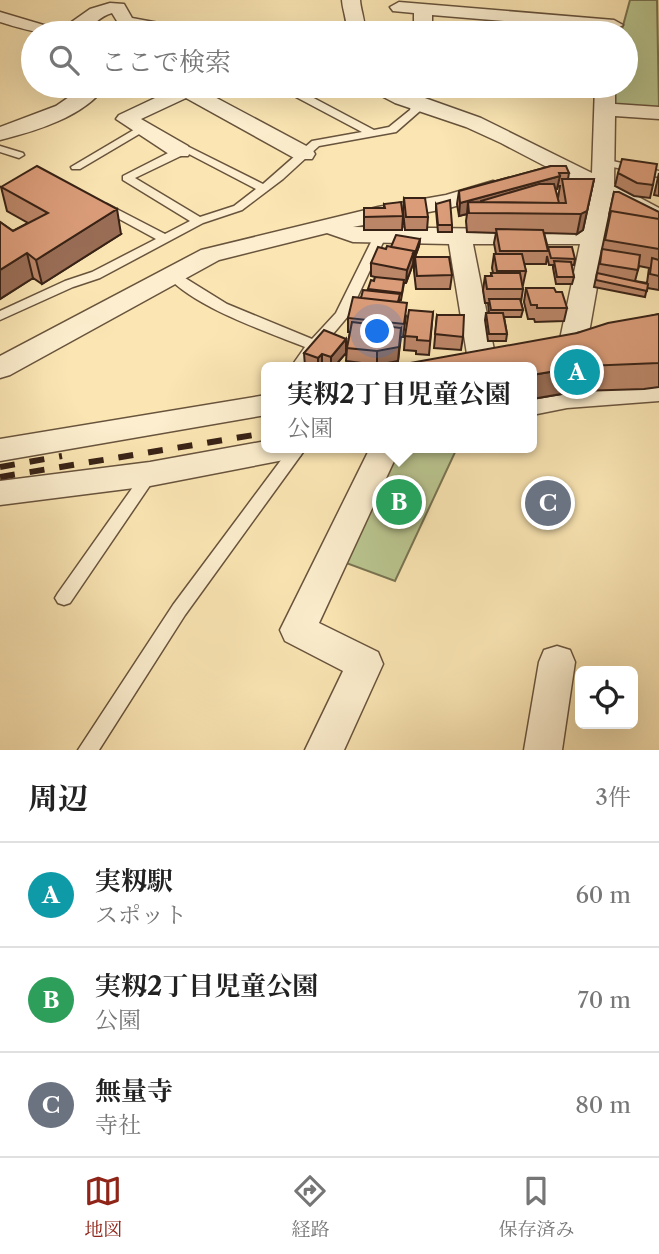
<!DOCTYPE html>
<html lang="ja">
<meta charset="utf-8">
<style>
:root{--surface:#fff;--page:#f2f2f2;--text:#222;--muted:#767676;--line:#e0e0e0;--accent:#8f2418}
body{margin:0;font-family:"Libre Caslon Text","Noto Serif JP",serif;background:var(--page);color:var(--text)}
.controls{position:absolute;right:21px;bottom:21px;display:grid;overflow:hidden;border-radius:10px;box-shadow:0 7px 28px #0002}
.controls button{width:63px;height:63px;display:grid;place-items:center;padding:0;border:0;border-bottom:2px solid var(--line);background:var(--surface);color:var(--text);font:35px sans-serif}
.you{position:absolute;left:378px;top:332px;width:24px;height:24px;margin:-18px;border:5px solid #fff;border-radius:50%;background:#1a73e8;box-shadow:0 0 0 10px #1a73e833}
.badge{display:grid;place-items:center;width:46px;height:46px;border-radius:50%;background:var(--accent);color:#fff;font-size:23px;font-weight:700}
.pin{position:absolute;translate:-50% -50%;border:4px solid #fff;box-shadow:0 2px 7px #0006}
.popup{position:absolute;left:261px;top:362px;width:276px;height:91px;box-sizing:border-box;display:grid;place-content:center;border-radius:10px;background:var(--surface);filter:drop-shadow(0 2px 5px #0005);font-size:23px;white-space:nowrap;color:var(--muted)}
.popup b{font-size:26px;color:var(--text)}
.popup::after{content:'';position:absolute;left:50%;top:100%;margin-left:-14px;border:14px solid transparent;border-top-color:var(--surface)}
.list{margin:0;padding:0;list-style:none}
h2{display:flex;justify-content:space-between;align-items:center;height:91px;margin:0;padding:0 28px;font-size:30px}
h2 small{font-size:23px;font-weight:400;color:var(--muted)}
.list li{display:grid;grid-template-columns:46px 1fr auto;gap:21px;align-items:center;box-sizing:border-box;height:105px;padding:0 28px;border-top:2px solid var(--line)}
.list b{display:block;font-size:26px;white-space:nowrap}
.list p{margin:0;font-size:23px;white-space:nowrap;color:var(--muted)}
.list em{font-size:23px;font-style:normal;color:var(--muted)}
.icon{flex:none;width:38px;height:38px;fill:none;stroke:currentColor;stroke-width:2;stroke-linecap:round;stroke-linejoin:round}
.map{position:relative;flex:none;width:659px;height:750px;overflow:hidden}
.search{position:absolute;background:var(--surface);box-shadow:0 7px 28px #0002;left:21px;right:21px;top:21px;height:77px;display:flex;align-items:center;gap:18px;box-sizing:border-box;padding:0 24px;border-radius:38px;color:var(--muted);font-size:26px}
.sheet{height:406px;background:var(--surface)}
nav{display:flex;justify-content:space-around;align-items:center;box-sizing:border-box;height:98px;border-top:2px solid var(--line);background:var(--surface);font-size:19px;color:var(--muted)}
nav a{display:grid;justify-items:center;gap:4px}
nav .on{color:var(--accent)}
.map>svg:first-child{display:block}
.green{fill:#bac690;stroke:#797452;stroke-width:2}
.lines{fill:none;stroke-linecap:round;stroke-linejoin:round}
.service-casing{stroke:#68533c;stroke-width:3}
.minor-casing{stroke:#68533c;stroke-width:3}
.service{fill:#fceece;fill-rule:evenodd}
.minor{fill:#fceece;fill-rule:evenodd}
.rail{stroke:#382215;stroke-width:6;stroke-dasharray:15 15;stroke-linecap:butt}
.wall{fill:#bb8668;stroke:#382215;stroke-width:2;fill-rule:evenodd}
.shaded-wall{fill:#996d55;stroke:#382215;stroke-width:2}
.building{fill:#da9c79;stroke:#382215;stroke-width:2}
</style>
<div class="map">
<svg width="659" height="750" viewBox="0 0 659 750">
<rect width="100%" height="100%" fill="#fae5b3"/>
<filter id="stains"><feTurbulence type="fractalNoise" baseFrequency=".00286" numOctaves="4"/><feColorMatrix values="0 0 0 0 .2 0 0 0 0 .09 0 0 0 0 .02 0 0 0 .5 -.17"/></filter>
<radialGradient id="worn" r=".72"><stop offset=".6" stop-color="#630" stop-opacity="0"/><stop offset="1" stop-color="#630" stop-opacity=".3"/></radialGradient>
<path class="green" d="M630,0H657L659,108L613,105L615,86H626V33H621Z
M392,448H457L395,581L338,560Z"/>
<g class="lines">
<g class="service-casing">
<path id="service" d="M257,86L310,89L363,86L346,92L308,95L374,130L389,127L410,110L417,86H427L420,111L396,132L319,146L283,179L242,210L203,223L100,278L73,287L0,320V311L65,281L92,272L156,239L99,208V204H107L165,234L190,221L123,180V176L176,149L189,147L263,184L312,141L362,132L296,97L295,94L262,89ZM187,153L256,189L234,206L200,217L135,178Z
M142,125L147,128L146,130L80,169H72L71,167Z
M0,146L23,153L24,155L19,158L0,152Z
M603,159L659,171V177L599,164L598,162Z
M380,232L386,236L349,315L305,367H291L305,347C265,331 196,308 167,276L173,272L177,273L227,304L312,339L336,313L374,236Z
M290,448H306L185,615L99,750H78L173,605Z
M150,468L155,470L158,474L155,478L70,603L64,605L58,603L55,598L58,593L145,470Z"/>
</g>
<g class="minor-casing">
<path id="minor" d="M342,0H360C361,13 366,20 364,33H346C348,20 343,13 342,0Z
M399,2L614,20L623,25L614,30L432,15V33H414V13L393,11L390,7Z
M110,3L124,4L132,18L186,28L195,33C169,34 145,32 120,26L112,13C100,16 94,25 84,31C65,42 19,28 0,22V12L47,26L63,28L90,9Z
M85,86H106C83,117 36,131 0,140V127L56,106Z
M169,86H194L312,149L315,154L312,159H296L186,98L141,119L188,146L191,151L188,156H172L116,119L119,115L172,90Z
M367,86H391L481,118L592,173L595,86H615V104L659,107V119L615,116L614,184L659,208V224L612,202L587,344L583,350L573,353L563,350L559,344L580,244H473L496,360L492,367H474L468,360L449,244L353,242L327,233L219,260L10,375L0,378V356L201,250L378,207L446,195L493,181L501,183L504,188L501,193L449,208L353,227L583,230L591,190L501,143L466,127L395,103L370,90Z
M659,381V401L567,408L532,415V395L567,388Z
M266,395V415L0,461V439Z
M266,441V448H304L300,456L289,459L150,486L0,505V481L150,462Z
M370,448H400L319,623L378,652L383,664L344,750H305L343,671L285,641L280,630Z
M557,646L570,650L575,662L562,750H524L539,662L544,650Z"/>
</g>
<use href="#service" class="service"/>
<use href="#minor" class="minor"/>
<path class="rail" d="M0,467L62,456
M0,477L266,433"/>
</g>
<path class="wall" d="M551,166L569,173L568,179H594L583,230L577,234L544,233L548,248L575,259L574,265H571L574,277L572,284H556L553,268V265H549L547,256L546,264H524L526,271L523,285H522L523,289L521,302L523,310L521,317H504L507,334L506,341H488L485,320L486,313H489L488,303H485L483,290L485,276H491V273H493L492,268L494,254H496L494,243L496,233L467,232L466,221L467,214L459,216L457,204L459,191ZM558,186H560L558,198L555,189H557Z
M618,173L653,185L650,198L634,196L615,186Z
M659,173V196L654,195Z
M1,187L121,234L42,284L33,278L0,299V222L13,231L28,223L7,211Z
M614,192L659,212V290L647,288L645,297L594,287ZM639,266L649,268L647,283L635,281Z
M404,198L428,217L427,230H405L403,211Z
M384,204L403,216L402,230H364V208H384Z
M436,204L452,225V232H438L436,210Z
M420,239L419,246L415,257L452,275L450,289H416L414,271V259V260L413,264L406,283H404L401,300H400L399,302L406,316L403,337H401L398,361L377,365L346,361L347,348L350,332H348V318L361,298L368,290L374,281L375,277L371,276V263L386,249Z
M526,288L556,292L567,308L564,321L535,322L534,319H528L524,302Z
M433,312L429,355L416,354V351L404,350L405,336Z
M659,314V387L644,389L579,391L532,399V367L577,333Z
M437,315L463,337L461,350L434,348Z
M346,339V353L334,367H307L305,366L304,353Z"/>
<path class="shaded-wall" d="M560,176L557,189L479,211L468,202L467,214L459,216L460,203Z
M594,179L583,230L577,234L581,214Z
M117,209L121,234L42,284L36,260Z
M420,239L419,246L414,260L415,253Z
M414,251L413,264L406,283L407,270Z
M27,253L33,278L0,299V270Z
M401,328L398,361L377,365V351Z
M346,339V353L334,367H331V357Z
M322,354V367H318V358Z
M585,366L579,391L532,399V375Z"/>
<path class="building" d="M622,159L657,164L653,185L637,183L618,173Z
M37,166L117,209L36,260L27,253L0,270V222L13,231L48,213L1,187Z
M551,166H566L569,173H559L560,176L460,203L459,191Z
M562,179H594L587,211L581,214L469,213L468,202L566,203Z
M539,184H554L559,203L481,202V201Z
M614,192H619L659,212V219L611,211L609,215Z
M404,198H425L428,217H406Z
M450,200L452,225H438L436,204Z
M401,202L403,216L364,217V208H385L384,204Z
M611,211L659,219V249L605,240Z
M496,229L543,230L548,251H500Z
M396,235L420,239L415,253H413L414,251L391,247Z
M387,246L414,251L407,270L371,263L378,247L386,249Z
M548,247H572L575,259L551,258Z
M602,249L640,255L638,270L600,264Z
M494,254H522L526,271H497Z
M415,257H449L452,275L417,276Z
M652,258L659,260V276L650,274Z
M554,261L571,262L574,277H557Z
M491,273H520L523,289H487L485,276H492Z
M597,273L648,284L647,291L596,280Z
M375,277L404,280L402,293L368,289L371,280L374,281Z
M526,288H554L556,292H562L567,308H537V305H531Z
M363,290L400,294L398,302L361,298Z
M353,297L407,303L404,324L348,318Z
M489,299H520L523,310H491Z
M409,310L433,312L430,341L417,340V337L405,336Z
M486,313H503L507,334H489Z
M659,314V363L585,366L532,375V367H388L577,333L608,323Z
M437,315H464L463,337L435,334Z
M352,322L401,328L399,347L377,351L347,348Z
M324,330L346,339L331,357L322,354L318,358L304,353Z"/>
<rect width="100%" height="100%" filter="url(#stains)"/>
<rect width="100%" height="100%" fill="url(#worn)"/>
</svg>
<div class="controls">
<button><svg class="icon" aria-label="locate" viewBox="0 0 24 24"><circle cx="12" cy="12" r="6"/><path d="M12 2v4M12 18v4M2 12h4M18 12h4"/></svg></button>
</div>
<div class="you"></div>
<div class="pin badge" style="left:577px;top:372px;background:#0f9aa8">A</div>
<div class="pin badge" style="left:399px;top:502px;background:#2e9e5b">B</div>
<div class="popup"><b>実籾2丁目児童公園</b>公園</div>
<div class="pin badge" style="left:548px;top:503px;background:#6b7280">C</div>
<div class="search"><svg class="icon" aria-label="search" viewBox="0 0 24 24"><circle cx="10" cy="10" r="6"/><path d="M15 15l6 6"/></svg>ここで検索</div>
</div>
<section class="sheet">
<h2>周辺<small>3件</small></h2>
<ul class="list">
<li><span class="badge" style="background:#0f9aa8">A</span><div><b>実籾駅</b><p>スポット</p></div><em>60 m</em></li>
<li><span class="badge" style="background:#2e9e5b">B</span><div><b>実籾2丁目児童公園</b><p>公園</p></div><em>70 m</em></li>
<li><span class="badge" style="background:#6b7280">C</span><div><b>無量寺</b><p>寺社</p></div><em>80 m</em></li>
</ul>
</section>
<nav>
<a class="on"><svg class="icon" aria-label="map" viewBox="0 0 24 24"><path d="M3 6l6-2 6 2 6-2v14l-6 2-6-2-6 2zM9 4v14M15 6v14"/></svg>地図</a>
<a><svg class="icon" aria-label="directions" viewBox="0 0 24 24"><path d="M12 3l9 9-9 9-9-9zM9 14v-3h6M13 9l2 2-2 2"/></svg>経路</a>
<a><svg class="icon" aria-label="saved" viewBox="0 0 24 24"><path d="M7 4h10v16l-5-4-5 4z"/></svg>保存済み</a>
</nav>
